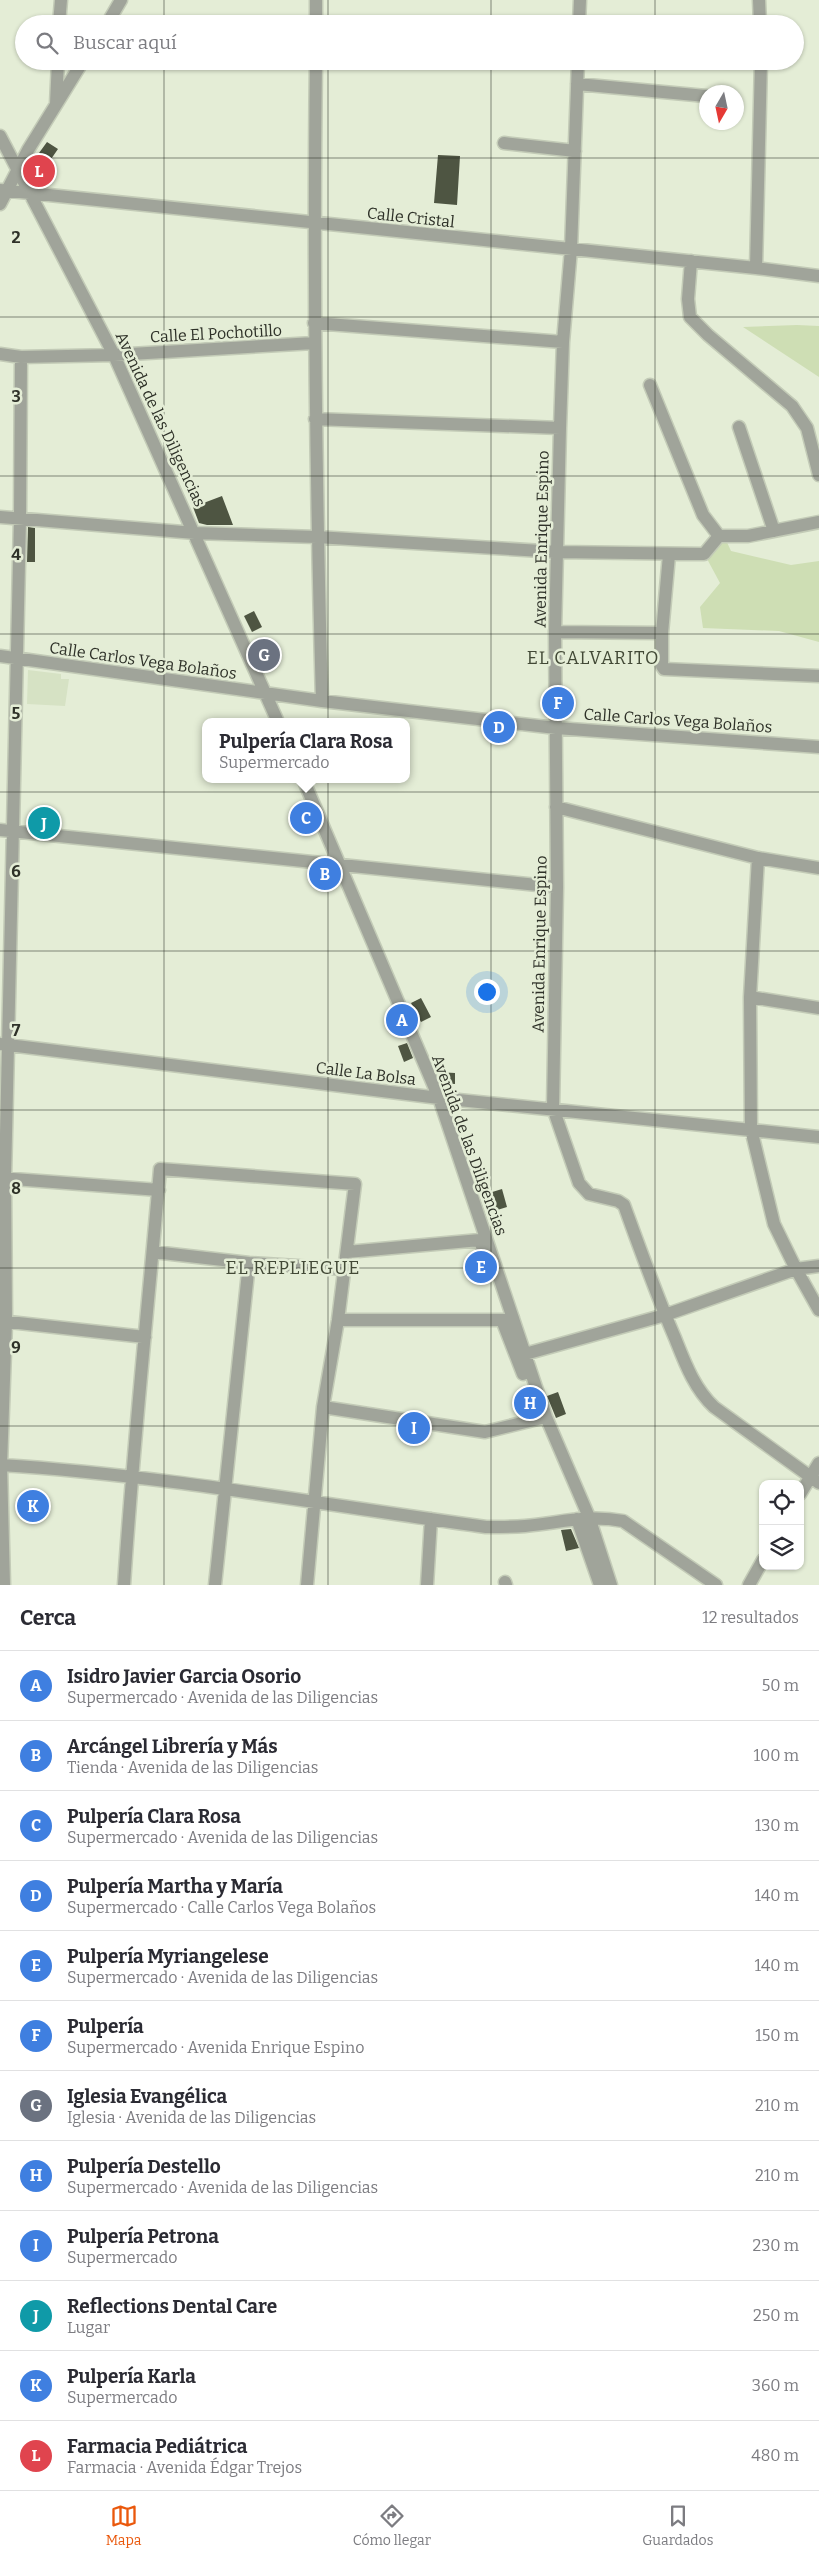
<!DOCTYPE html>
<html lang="es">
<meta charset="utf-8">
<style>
:root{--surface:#fff;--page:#f7f7f7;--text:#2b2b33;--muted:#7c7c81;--line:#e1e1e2;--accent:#ea580c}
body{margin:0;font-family:Bitter,serif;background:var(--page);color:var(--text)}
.controls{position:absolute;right:15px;bottom:15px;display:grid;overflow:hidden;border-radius:10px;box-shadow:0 1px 4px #0004}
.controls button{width:45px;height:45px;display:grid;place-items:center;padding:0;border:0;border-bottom:1px solid var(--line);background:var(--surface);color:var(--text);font:25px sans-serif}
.compass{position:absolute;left:699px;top:85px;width:45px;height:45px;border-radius:50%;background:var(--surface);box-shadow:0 1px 4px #0004;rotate:189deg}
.you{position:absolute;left:486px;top:991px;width:18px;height:18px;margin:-12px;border:4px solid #fff;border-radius:50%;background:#1a73e8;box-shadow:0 0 0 8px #1a73e833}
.badge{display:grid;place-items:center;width:32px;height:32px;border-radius:50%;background:var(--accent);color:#fff;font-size:16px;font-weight:700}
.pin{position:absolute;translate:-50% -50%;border:2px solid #fff;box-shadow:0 1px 5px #0006}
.popup{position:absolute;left:202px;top:718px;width:208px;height:65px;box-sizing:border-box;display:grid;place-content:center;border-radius:10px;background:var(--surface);filter:drop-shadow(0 1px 4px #0005);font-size:16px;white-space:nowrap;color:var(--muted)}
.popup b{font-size:19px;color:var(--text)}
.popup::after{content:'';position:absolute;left:50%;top:100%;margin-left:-10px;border:10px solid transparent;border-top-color:var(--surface)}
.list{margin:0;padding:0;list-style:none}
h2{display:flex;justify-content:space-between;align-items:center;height:65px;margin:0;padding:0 20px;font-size:21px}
h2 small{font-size:16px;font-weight:400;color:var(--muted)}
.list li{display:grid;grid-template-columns:32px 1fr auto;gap:15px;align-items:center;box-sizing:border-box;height:70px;padding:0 20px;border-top:1px solid var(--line)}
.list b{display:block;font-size:19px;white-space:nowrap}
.list p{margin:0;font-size:16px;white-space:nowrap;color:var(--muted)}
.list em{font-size:16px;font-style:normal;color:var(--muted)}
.icon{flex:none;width:28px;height:28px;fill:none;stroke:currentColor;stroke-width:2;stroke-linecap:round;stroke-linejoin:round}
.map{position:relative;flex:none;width:819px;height:1585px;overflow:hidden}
.search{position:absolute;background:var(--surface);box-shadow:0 1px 4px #0004;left:15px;right:15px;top:15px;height:55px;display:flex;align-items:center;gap:12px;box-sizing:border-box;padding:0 18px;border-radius:28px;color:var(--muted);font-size:19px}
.sheet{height:905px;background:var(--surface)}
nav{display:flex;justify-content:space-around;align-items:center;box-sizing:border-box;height:70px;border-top:1px solid var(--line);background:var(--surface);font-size:14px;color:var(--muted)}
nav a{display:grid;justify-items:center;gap:2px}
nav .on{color:var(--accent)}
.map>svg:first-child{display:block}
.built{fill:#d6e2c4}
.green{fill:#cedeb4}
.building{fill:#4e5542}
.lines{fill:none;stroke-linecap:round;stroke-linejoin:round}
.minor-casing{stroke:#c3cbb7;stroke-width:15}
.minor{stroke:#a0a49a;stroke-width:12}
.grid{fill:none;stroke:#2e3128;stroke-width:1;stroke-opacity:0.55}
.labels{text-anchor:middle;stroke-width:5;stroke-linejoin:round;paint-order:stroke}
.street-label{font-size:16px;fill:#2e3128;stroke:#e4edd6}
.neighbourhood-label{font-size:18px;letter-spacing:1px;fill:#424936;stroke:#e4edd6}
.grid-label{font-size:16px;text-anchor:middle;font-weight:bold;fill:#2e3128;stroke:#e4edd6;stroke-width:5;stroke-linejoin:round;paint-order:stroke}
</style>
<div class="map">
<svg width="819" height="1585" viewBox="0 0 819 1585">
<rect width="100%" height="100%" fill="#e4edd6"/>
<path class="built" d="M28,670L61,674V679H69L65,706L27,704Z"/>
<path class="green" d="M797,325L819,326V377L743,327Z
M725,538L731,551L791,565L819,561V642L779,631L703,628L700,607L720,583L706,557Z"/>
<path class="building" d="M47,142L58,149L38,178L31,164Z
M438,155L460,156L457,205L434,203Z
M222,496L233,525H207L199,523L193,507Z
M28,527L35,528V562H27Z
M254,611L262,627L252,632L244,616Z
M38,817L51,818V827L37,826Z
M315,870L333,872L336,880L320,885Z
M421,998L431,1017L421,1022L411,1003Z
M407,1043L413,1058L404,1062L398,1046Z
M437,1072L455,1073V1084L442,1083Z
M502,1189L507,1207L494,1211L489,1193Z
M476,1256L485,1261L490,1277L478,1280L471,1257Z
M558,1392L566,1414L556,1418L547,1396Z
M529,1393L535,1411L527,1413L521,1395Z
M21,1500L46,1501L45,1513L20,1512Z
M571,1529L579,1548L566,1551L561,1530Z"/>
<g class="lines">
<g class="minor-casing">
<path id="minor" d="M759,0L760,24
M59,24L61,0
M107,24L121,0
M316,24V0
M579,24L580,0
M316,61C313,275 316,488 322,701
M578,61L571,249L563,342L560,428L555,632L557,887L553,1108L579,1183L589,1194L618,1201L624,1205C640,1249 656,1294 675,1338C685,1363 694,1388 714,1407L819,1483
M577,84L706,96
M56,104L58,61
M0,136L114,355L278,722
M504,143L575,151
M0,190L756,268L819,276
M0,204L28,150L83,61
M691,261L688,299L690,317L708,335L792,406L807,428L819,475
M756,268L761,61
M314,323L563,342
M0,354L21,357L114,355L314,343
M650,385L703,515L719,536
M315,419L560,428
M739,427L774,531
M0,517L195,533L317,537L558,552L704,554L719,536H748L819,522
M669,555L662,633V666L664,669L819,676
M555,632L662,633
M0,656L322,701L556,728L819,747
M303,779L439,1098L546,1417L589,1517L611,1585
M556,807L758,858L819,868
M0,830L557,887
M758,858L750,997L751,1129L774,1224L796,1269L819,1310
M750,997L819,1008
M0,1044L439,1098L819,1137
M0,1178L159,1190
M154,1252L249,1263L345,1269
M347,1252L480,1240L484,1253
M338,1320H502L513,1318
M502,1320L523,1374
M0,1321L145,1337
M525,1354L665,1315L796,1269L819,1266
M323,1407L485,1432L546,1417
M0,1465C163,1475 324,1505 486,1527C499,1527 512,1527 525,1526C560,1523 587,1514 623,1521L716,1585
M800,1494L819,1463
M577,1519L600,1585
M505,1582L506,1585
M4,1585L1,1465L6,1322L5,1178L20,519L21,357
M124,1585C133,1446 148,1308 160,1169L355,1184L338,1320L323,1407L307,1585
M215,1585L249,1263
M427,1585L431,1519
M749,1585L763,1560"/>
</g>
<use href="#minor" class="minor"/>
</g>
<path class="grid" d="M164,0V24M328,0V24M491,0V24M655,0V24M164,61V1585M328,61V1585M491,61V1585M655,61V1585M0,158H819M0,317H819M0,476H819M0,634H819M0,792H819M0,951H819M0,1110H819M0,1268H819M0,1426H819"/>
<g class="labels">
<g class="street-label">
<text transform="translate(411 217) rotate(6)" y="6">Calle Cristal</text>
<text transform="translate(216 333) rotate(-3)" y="6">Calle El Pochotillo</text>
<text transform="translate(161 419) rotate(65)" y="6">Avenida de las Diligencias</text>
<text transform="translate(541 539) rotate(-89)" y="6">Avenida Enrique Espino</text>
<text transform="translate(143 660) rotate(8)" y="6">Calle Carlos Vega Bolaños</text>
<text transform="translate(678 720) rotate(4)" y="6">Calle Carlos Vega Bolaños</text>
<text transform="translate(539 944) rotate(-89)" y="6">Avenida Enrique Espino</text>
<text transform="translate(366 1073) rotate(7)" y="6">Calle La Bolsa</text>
<text transform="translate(470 1145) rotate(70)" y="6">Avenida de las Diligencias</text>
</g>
<g class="neighbourhood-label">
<text x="593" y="664">EL CALVARITO</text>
<text x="293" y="1274">EL REPLIEGUE</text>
</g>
</g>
<g class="grid-label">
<text x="16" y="243">2</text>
<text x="16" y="402">3</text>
<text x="16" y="560">4</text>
<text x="16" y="719">5</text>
<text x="16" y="877">6</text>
<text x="16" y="1036">7</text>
<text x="16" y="1194">8</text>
<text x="16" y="1353">9</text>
</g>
</svg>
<div class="controls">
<button><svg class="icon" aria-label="locate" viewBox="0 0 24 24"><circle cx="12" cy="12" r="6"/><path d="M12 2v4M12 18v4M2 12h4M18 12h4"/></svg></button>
<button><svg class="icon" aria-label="layers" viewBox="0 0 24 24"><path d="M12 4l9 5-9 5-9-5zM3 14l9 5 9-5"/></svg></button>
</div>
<svg class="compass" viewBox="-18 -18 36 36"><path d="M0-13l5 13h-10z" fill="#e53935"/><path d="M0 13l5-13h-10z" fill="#7c7c81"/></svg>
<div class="you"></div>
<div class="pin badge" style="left:402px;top:1020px;background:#3f7fe0">A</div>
<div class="pin badge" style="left:325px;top:874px;background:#3f7fe0">B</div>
<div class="pin badge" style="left:306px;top:818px;background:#3f7fe0">C</div>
<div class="popup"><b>Pulpería Clara Rosa</b>Supermercado</div>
<div class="pin badge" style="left:499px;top:727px;background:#3f7fe0">D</div>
<div class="pin badge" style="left:481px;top:1267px;background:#3f7fe0">E</div>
<div class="pin badge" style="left:558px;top:703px;background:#3f7fe0">F</div>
<div class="pin badge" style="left:264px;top:655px;background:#6b7280">G</div>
<div class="pin badge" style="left:530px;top:1403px;background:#3f7fe0">H</div>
<div class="pin badge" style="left:414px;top:1428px;background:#3f7fe0">I</div>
<div class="pin badge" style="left:44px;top:823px;background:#0f9aa8">J</div>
<div class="pin badge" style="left:33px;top:1506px;background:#3f7fe0">K</div>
<div class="pin badge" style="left:39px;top:171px;background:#e0444e">L</div>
<div class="search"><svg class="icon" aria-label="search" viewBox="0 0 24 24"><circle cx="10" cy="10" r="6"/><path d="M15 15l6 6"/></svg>Buscar aquí</div>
</div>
<section class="sheet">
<h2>Cerca<small>12 resultados</small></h2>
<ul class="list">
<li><span class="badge" style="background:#3f7fe0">A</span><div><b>Isidro Javier Garcia Osorio</b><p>Supermercado · Avenida de las Diligencias</p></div><em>50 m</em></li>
<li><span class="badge" style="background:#3f7fe0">B</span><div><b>Arcángel Librería y Más</b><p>Tienda · Avenida de las Diligencias</p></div><em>100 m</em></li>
<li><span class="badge" style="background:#3f7fe0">C</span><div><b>Pulpería Clara Rosa</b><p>Supermercado · Avenida de las Diligencias</p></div><em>130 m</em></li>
<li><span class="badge" style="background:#3f7fe0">D</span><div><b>Pulpería Martha y María</b><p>Supermercado · Calle Carlos Vega Bolaños</p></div><em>140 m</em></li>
<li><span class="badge" style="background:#3f7fe0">E</span><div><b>Pulpería Myriangelese</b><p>Supermercado · Avenida de las Diligencias</p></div><em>140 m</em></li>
<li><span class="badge" style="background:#3f7fe0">F</span><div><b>Pulpería</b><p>Supermercado · Avenida Enrique Espino</p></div><em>150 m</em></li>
<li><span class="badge" style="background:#6b7280">G</span><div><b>Iglesia Evangélica</b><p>Iglesia · Avenida de las Diligencias</p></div><em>210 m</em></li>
<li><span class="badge" style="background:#3f7fe0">H</span><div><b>Pulpería Destello</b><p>Supermercado · Avenida de las Diligencias</p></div><em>210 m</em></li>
<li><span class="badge" style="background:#3f7fe0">I</span><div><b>Pulpería Petrona</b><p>Supermercado</p></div><em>230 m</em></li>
<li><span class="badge" style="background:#0f9aa8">J</span><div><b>Reflections Dental Care</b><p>Lugar</p></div><em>250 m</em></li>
<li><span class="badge" style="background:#3f7fe0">K</span><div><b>Pulpería Karla</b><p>Supermercado</p></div><em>360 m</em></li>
<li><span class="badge" style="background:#e0444e">L</span><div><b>Farmacia Pediátrica</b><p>Farmacia · Avenida Édgar Trejos</p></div><em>480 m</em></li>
</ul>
</section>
<nav>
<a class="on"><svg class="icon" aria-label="map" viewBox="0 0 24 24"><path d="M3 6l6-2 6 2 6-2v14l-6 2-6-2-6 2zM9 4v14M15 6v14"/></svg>Mapa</a>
<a><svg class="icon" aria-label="directions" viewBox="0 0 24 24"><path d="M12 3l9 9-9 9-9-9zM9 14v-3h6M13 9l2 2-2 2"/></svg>Cómo llegar</a>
<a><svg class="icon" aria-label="saved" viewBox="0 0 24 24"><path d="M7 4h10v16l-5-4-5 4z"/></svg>Guardados</a>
</nav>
